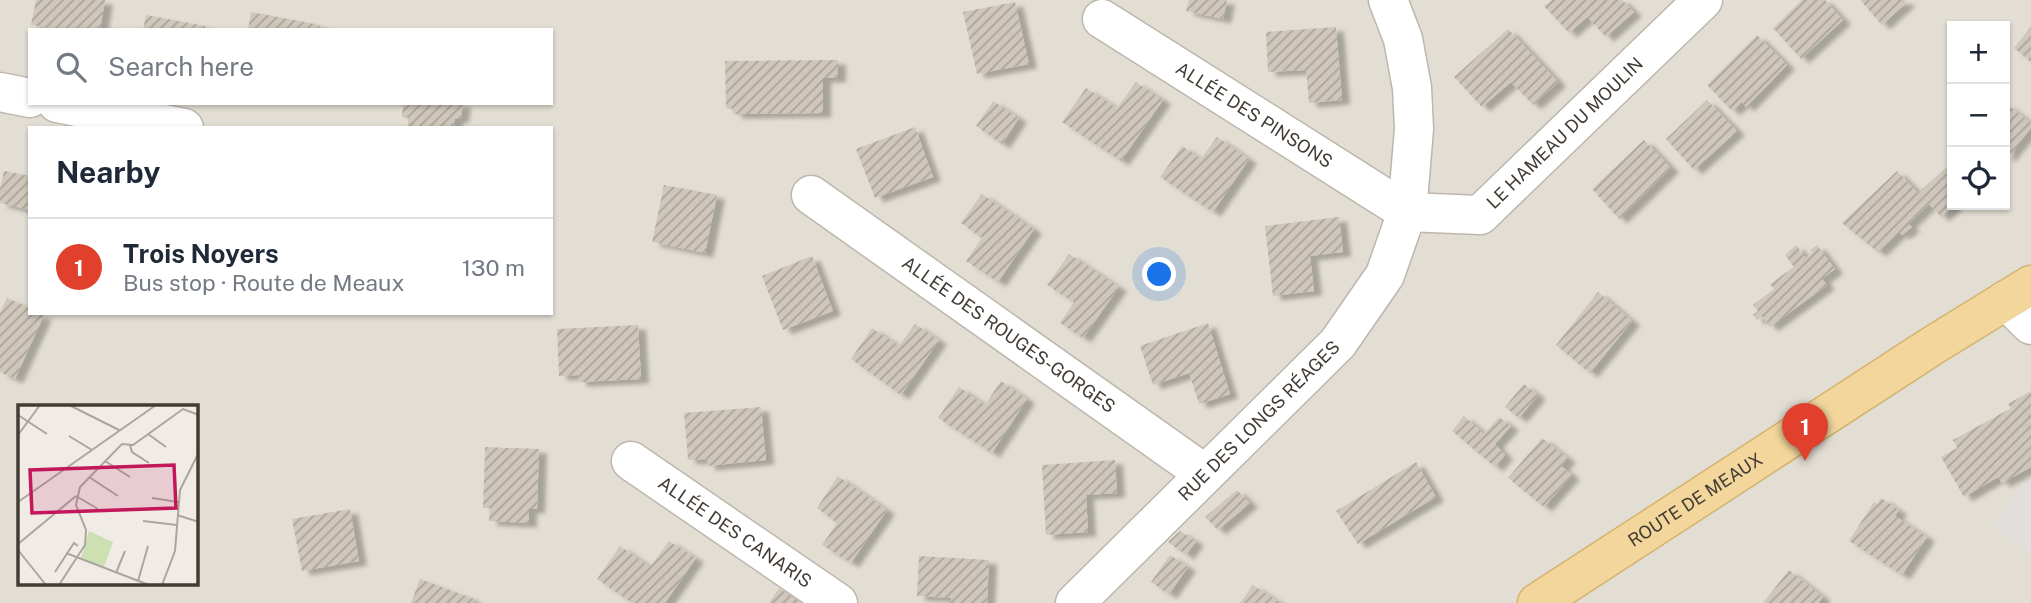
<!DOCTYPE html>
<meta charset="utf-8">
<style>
:root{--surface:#fff;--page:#f2f2f3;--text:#1f2937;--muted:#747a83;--line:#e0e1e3;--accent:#e0402c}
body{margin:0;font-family:"Public Sans",sans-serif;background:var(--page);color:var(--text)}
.controls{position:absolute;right:21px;top:21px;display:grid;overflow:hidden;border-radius:0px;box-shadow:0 2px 5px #0004}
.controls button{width:63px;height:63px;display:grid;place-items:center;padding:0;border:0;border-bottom:2px solid var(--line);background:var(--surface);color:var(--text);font:35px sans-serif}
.you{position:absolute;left:1160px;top:275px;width:24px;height:24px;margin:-18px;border:5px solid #fff;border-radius:50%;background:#1a73e8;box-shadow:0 0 0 10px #1a73e833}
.badge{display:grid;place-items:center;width:46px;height:46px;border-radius:50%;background:var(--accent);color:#fff;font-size:23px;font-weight:700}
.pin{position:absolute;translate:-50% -58px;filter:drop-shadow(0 2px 4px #0008)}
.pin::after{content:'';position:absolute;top:37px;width:24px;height:21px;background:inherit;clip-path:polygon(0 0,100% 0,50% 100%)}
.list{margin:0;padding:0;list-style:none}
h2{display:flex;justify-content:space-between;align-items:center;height:91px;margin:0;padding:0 28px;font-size:30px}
h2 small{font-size:23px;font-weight:400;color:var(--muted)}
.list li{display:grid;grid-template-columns:46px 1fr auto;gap:21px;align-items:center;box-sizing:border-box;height:98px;padding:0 28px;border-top:2px solid var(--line)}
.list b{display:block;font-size:26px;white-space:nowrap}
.list p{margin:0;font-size:23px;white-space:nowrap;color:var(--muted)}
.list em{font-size:23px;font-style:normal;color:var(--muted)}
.icon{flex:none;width:38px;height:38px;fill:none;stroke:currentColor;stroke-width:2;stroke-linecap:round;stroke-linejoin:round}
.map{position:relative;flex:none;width:2031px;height:603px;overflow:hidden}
.search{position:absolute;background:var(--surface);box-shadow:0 2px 5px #0004;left:28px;top:28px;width:525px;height:77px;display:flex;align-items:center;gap:18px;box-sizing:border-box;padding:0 24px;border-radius:0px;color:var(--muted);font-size:26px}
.panel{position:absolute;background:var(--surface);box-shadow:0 2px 5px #0004;left:28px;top:126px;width:525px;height:189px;border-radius:0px}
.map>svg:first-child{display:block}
.residential{fill:#e3ded3;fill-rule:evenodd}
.parking{fill:#e1dfdc}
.building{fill:url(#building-hatch);filter:url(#shadow)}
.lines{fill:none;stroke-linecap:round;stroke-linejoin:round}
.minor-casing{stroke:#bdb6ac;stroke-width:41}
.major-casing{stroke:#d4b26f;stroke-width:41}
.minor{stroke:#fff;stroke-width:38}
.major{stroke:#f2d69c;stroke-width:38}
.labels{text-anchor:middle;stroke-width:7;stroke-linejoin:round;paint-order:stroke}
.street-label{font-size:18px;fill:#423c35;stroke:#fff}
.inset-road{fill:none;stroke:#aaa69f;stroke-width:2}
.view{fill:#c2185b;fill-opacity:0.15;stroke:#c2185b;stroke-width:3.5}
.inset-edge{fill:none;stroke:#423c35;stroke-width:3.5}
</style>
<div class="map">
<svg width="2031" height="603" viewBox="0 0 2031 603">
<defs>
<pattern id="building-hatch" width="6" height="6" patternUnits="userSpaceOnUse" patternTransform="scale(1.75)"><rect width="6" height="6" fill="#d0c7bc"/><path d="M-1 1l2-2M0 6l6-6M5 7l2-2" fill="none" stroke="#aaa39a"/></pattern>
<filter id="shadow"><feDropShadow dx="8" dy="4.5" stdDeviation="2" flood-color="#0004"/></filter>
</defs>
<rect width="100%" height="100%" fill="#f0ece5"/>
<path class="residential" d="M0,0H2031V603H0ZM1952,26H2005V205H1952ZM30,30H551V103H30ZM30,128H551V313H30ZM19,407H196V584H19Z"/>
<path class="parking" d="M2028,478L2031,481V555L1993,527Z"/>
<path class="building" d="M36,0H105L100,30H59L31,25Z
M1189,0H1227L1223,19L1186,11Z
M1552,0H1622L1634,12L1606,37L1587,17L1569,33L1544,6Z
M1802,0H1825L1843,20L1801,59L1773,28Z
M1860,0H1904L1907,2L1882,25Z
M1015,2L1029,64L977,74L963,12Z
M251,12L320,25L319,30H248Z
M146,15L205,26V30H143Z
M1336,27L1342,100L1309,103L1306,70L1268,72L1266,32Z
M2031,27V62L2014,48Z
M1508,29L1558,82L1533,105L1511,82L1482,107L1454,77Z
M1757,35L1787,65L1746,107L1742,102L1732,111L1707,85Z
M838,60V78H823V113L734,114V109L726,108L725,61Z
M1136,82L1163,100L1121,161L1062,122L1086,88L1117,108Z
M1707,100L1737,131L1694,170L1666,139Z
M993,101L1019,118L1002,144L976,126Z
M403,103H463L461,118L455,119L454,128H408V118L402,117Z
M2005,103L2031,123V128L2007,158L2005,155Z
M915,127L933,177L875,198L856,149Z
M1217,137L1249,159L1213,212L1160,177L1182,146L1201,159Z
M1644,140L1671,168L1619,219L1592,189Z
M1952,162V205H1955L1941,217L1929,204L1908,224L1912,227L1902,235L1899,232L1878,252L1842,223L1897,171L1918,193Z
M4,171L30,176V210L0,203V189Z
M664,185L717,195L705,253L652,242Z
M982,194L1034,229L998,282L966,261L982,238L961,223Z
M1339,217L1343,252L1310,256L1314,291L1273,296L1265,226Z
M1796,245L1806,258L1812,253L1810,250L1817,245L1835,269L1822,279L1827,285L1770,327L1762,316L1757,320L1753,315L1758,311L1753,305L1774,289L1770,284L1794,267L1785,255Z
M1069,254L1119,287L1083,338L1060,323L1074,302L1047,285Z
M812,256L833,311L783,330L762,276Z
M1598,292L1632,321L1590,373L1556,345Z
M7,298L30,308V313L44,315L15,379L0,372V312Z
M1208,323L1230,394L1199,404L1189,373L1153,385L1140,346Z
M915,324L939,340L901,395L851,359L872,328L899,346Z
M638,325L641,379L579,382L578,375L559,376L557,329Z
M1001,381L1027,399L992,453L938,418L959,387L985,405Z
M1524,384L1538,395L1519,418L1505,407Z
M2031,391V467L2002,483L1998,477L1964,497L1941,457L1957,448L1953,440L2011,408L2008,404Z
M761,407L766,460L707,466V459L688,460L684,413Z
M1464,416L1484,434L1499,417L1511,426L1495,444L1505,455L1495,467L1452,431Z
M1542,438L1568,458L1561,466L1572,475L1544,507L1508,478Z
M485,447L539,449L537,509H529V523L489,521L490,508H483Z
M1115,460L1117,493L1086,495L1088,532L1046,535L1042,465Z
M1416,462L1436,497L1358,544L1336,511Z
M838,476L887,510L851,563L822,545L837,523L817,508Z
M1237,490L1250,503L1218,530L1205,517Z
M1881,498L1899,510L1895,516L1927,537L1902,575L1849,541L1874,502L1877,504Z
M350,509L359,561L302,571L292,519Z
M1180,531L1196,541L1186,555L1168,542Z
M669,541L696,558L665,603H632L597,579L620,546L650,567Z
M1170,555L1188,567L1169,594L1151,582Z
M919,556L989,560L987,603H951V598L917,596Z
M1789,570L1823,597L1818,603H1763Z
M420,579L474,599L473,603H411Z
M1253,585L1281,603H1240Z
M779,588L802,603H769Z"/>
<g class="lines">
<g class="minor-casing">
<g id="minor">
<path id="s1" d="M1102,19L1407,212"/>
<path d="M0,92L30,98"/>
<path d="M57,103L184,128"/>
<path id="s2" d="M811,195L1205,474"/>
<path id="s3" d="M1407,212L1480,215L1703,0"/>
<path d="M2006,300L2031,325"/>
<path id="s4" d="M631,461L838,603"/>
<path id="s5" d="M1075,603L1338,343L1385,275L1407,212L1414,129L1412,88L1403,39L1388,0"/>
</g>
</g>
<g class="major-casing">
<g id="major">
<path id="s6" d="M1537,603L1932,346L2031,285"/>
</g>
</g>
<use href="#minor" class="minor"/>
<use href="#major" class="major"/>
</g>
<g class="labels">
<g class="street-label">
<text dy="6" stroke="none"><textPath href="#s1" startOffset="180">ALLÉE DES PINSONS</textPath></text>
<text dy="6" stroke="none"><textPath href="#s3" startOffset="191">LE HAMEAU DU MOULIN</textPath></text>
<text dy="6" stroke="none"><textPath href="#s2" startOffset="242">ALLÉE DES ROUGES-GORGES</textPath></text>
<text dy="6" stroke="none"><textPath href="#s5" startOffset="259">RUE DES LONGS RÉAGES</textPath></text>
<text dy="6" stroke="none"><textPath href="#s6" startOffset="189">ROUTE DE MEAUX</textPath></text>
<text dy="6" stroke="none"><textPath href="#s4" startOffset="126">ALLÉE DES CANARIS</textPath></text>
</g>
</g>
<g transform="translate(18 405)">
<rect width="180" height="180" fill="#f0ece5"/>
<path d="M71,126L95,137L86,162L63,153Z" fill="#cde0b2"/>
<path class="inset-road" d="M51,0L101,25M0,10L29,29M130,29L148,42M0,30L22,0M51,31L74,45M112,40L114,47L131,58M87,56L112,72M71,72L100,91M58,91L80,104M134,93L160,97M0,97L138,0M159,110L181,117M125,116L159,120M0,139L58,91M0,145L28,180M48,148L131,180M37,167L56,138L60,141M98,168L107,146M120,176L130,141M41,180L67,140L68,125L58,100L62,82L104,39L115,40L165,4L181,10M144,180L157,146L162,85L181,47"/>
<path class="view" d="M156,60L158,103L14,108L12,65Z"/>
<rect width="180" height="180" class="inset-edge"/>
</g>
</svg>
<div class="controls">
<button>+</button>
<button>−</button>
<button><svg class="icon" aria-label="locate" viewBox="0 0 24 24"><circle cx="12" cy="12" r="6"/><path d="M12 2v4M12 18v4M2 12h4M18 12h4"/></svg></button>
</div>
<div class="you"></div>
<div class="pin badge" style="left:1805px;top:461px">1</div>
<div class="search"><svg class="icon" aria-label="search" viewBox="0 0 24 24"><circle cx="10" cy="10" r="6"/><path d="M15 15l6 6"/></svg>Search here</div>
<section class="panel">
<h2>Nearby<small></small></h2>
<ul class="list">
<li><span class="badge">1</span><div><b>Trois Noyers</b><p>Bus stop · Route de Meaux</p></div><em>130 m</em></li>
</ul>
</section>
</div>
